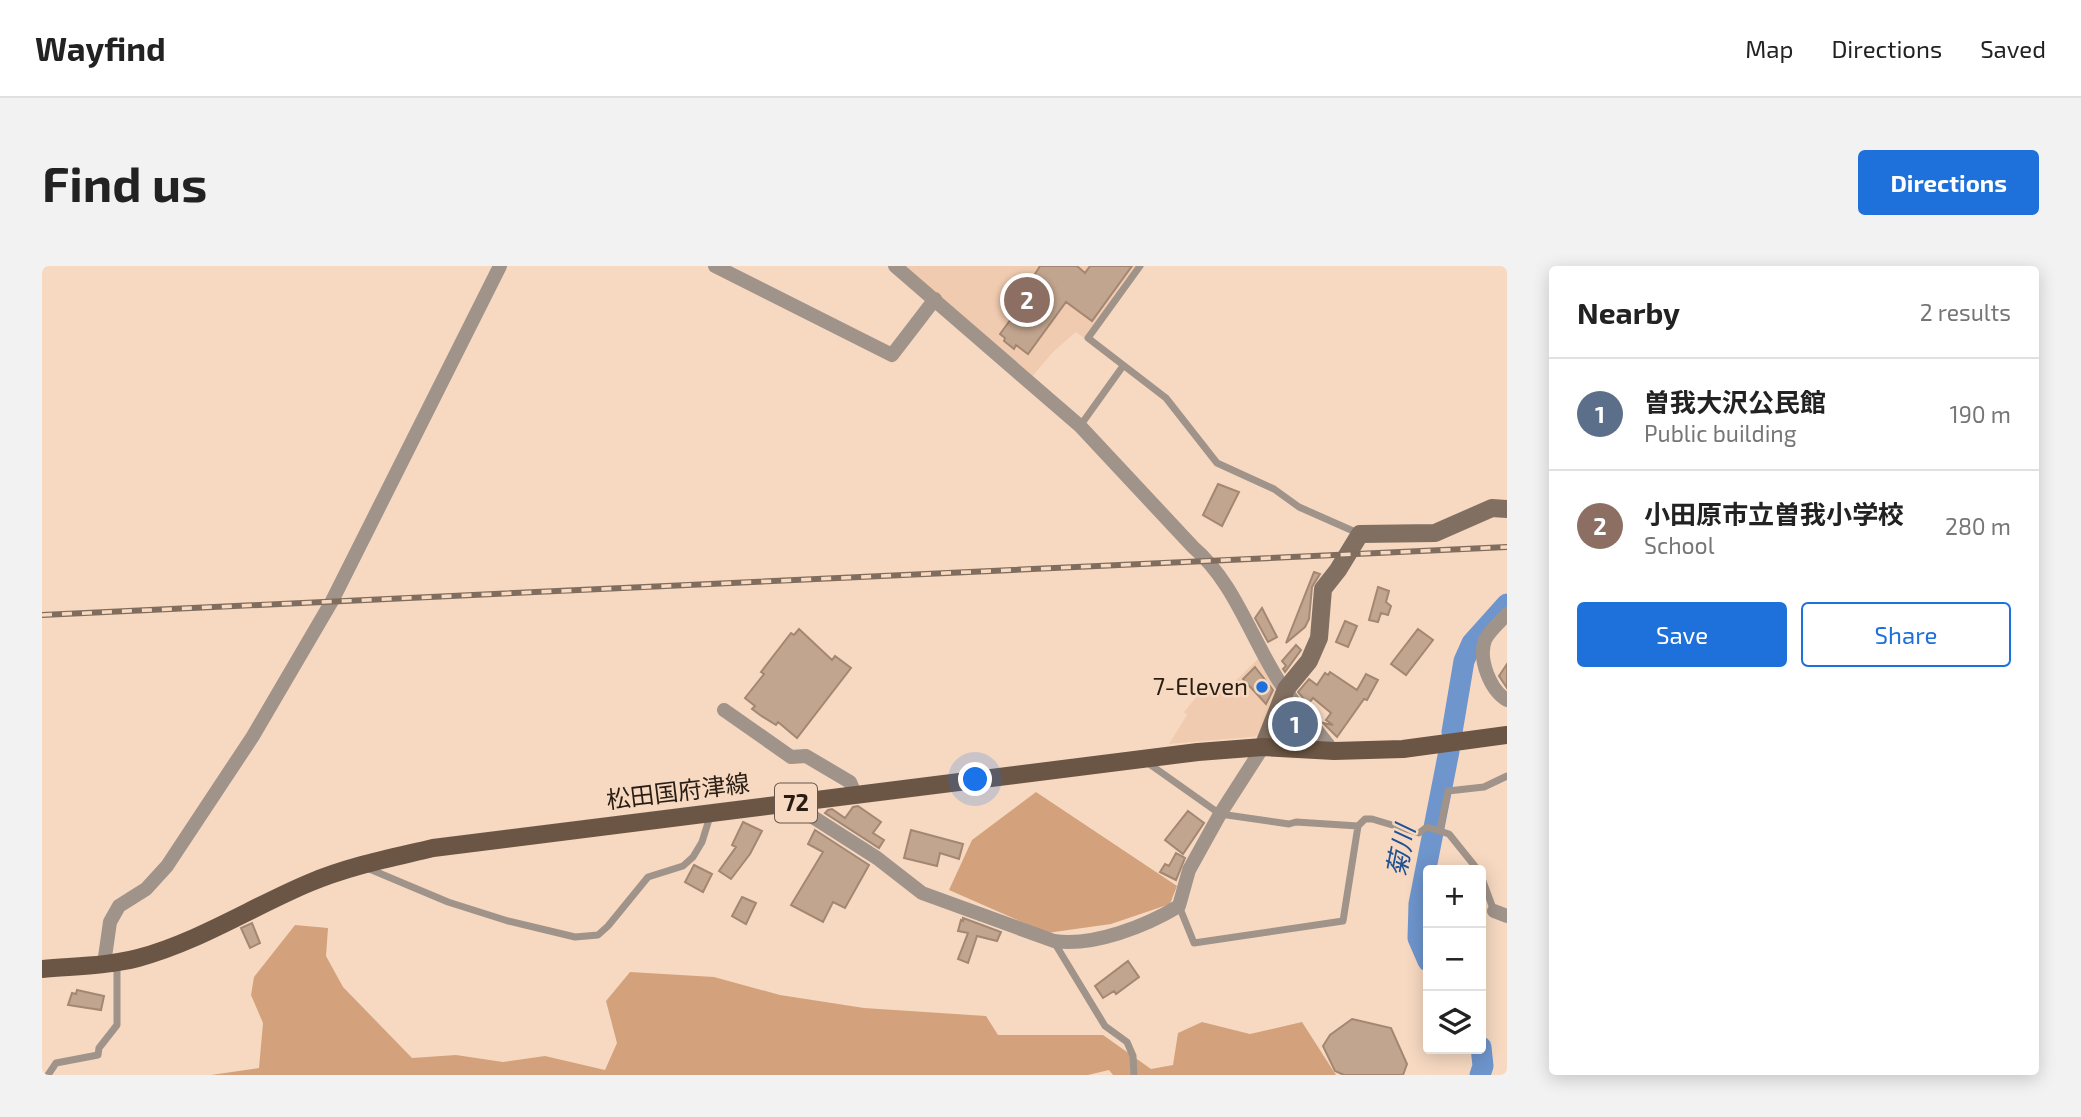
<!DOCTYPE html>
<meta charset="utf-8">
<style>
:root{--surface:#fff;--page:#f2f2f2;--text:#222;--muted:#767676;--line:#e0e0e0;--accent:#1e70da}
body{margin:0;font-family:"Exo 2","Noto Sans JP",sans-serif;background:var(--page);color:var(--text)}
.controls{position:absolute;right:21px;bottom:21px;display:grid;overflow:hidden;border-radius:7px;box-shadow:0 4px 18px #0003}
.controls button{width:63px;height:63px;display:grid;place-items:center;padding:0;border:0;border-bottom:2px solid var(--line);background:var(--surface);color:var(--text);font:35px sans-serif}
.you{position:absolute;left:934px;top:514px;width:24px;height:24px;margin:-18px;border:5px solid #fff;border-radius:50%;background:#1a73e8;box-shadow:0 0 0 10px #1a73e833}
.badge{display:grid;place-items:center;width:46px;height:46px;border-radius:50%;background:var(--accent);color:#fff;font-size:23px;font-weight:700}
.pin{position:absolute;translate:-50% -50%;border:4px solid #fff;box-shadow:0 2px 7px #0006}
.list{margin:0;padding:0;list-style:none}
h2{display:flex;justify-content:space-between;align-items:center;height:91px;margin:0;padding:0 28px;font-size:30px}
h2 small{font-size:23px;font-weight:400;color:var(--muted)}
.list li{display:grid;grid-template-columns:46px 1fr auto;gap:21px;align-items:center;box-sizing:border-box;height:112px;padding:0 28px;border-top:2px solid var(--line)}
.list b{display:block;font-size:26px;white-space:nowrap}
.list p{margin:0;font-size:23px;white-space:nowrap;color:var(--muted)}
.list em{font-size:23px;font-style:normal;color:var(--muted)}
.actions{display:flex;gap:14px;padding:21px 28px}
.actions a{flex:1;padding:16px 0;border:2px solid var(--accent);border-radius:7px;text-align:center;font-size:24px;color:var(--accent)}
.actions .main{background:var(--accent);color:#fff}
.icon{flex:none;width:38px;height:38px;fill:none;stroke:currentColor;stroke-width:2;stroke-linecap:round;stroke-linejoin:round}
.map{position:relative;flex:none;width:1465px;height:809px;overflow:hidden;border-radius:7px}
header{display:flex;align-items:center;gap:42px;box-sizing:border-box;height:98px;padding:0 35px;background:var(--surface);border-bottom:2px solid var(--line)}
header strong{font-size:33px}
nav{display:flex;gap:38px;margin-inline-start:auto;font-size:24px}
.intro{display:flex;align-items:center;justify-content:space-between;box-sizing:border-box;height:168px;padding:0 42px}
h1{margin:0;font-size:49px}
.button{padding:18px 32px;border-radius:7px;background:var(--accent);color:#fff;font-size:24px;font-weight:700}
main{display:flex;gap:42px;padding:0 42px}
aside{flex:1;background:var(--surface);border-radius:7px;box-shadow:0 4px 18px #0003}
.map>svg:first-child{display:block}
.built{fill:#f0cbaf}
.green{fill:#d3a27d}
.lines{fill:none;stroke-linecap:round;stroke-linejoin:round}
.river{stroke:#6e95cc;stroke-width:21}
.building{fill:#c2a58f;stroke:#a38772;stroke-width:2}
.lane{stroke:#a0938a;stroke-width:7}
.street{stroke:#a0938a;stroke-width:14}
.secondary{stroke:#816f61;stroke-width:18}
.primary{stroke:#6b5544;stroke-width:18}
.rail-casing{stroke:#806d5e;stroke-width:6}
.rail{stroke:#f7d9c1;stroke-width:3.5;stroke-dasharray:10;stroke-linecap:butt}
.poi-dot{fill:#1e70da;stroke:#f7d9c1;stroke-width:2.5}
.labels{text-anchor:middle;stroke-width:5;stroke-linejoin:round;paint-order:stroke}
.shield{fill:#f7d9c1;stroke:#665548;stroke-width:2}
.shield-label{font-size:23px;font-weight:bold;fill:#281d14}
.poi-label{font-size:24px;fill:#281d14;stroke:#f7d9c1;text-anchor:end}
.street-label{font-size:24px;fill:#281d14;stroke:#f7d9c1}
.water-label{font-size:26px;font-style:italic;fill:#1f5195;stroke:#f7d9c1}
</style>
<header>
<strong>Wayfind</strong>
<nav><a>Map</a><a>Directions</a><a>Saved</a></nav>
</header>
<div class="intro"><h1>Find us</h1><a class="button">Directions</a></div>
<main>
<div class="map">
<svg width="1465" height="809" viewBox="0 0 1465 809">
<rect width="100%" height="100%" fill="#f7d9c1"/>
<path class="built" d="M862,0H1094V1L1042,72L1034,66L1011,86L989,112Z
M1220,389L1238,426L1219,470L1127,478L1145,449L1142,446L1166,417L1181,427Z"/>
<path class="green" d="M994,526L1135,620L1128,638L1069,658L1005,667L907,624L930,574Z
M253,659L286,662L284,690L301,721L370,792L414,789L461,796L503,790L563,804L575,777L564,735L588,706L672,711L738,729L822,742L944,750L956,769H1061L1109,803L1131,799L1136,767L1160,756L1208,768L1260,756L1294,809H1071L1067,804L1046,809H169L217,802L221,757L209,729L212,711Z"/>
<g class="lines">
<path class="river" d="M1410,466L1422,395L1430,377L1465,338
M1386,695L1376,672L1377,638L1407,485
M1438,809L1441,800L1439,781"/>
</g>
<path class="building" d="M998,0H1035L1043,7L1048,0H1090L1050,55L1024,36L986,88L974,79L972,83L962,75L963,72L958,68L988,27L983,24Z
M1176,218L1197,226L1180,260L1161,249Z
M1272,306L1278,308L1270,321L1267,353L1263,361L1244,377Z
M1336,321L1347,325L1344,336L1349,340L1346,349L1339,347L1336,356L1327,354Z
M1220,342L1235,371L1226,376L1213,352Z
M1303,355L1315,360L1306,381L1294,376Z
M757,363L790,394L793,390L809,402L755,472L736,456L734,459L718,449L710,443L713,440L703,432L722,408L719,406L749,367L752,369Z
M1376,363L1391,374L1364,409L1349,398Z
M1254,379L1259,384L1243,406L1241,403L1244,400L1240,395Z
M1465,398V422L1457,410Z
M1213,401L1231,424L1224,438L1201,413Z
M1288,406L1315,424L1324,408L1336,414L1325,434L1322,433L1295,471L1281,457L1291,459L1284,454L1289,447L1271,432L1266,438L1256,426L1267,413L1275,419L1283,407L1286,409Z
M1247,448L1262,464L1260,472L1242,469Z
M816,540L839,556L831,567L842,574L837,582L783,547L786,544L790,543L803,552L811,541Z
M1146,545L1162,557L1141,588L1123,574Z
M701,556L720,565L708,588L689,613L677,605L694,581L690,579Z
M773,564L827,599L803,642L791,636L781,656L749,639L781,586L766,578Z
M869,564L921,578L917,593L898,587L895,600L862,592Z
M1134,587L1143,592L1134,614L1118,606L1123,598L1127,600Z
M652,599L670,608L661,626L643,616Z
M700,631L714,637L704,658L690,650Z
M921,652L959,666L955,675L935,670L926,697L916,693L926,667L916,665L919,654L921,655Z
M210,657L218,677L208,682L199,662Z
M1086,695L1097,711L1074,728L1072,725L1061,732L1053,720Z
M35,724L62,730L59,744L26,739L30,727L34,728Z
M1310,753L1349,762L1365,798L1361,809H1302L1293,805L1281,780L1288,769Z"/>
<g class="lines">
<path class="lane" d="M1098,0L1046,72L1124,132L1175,197L1232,223L1257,241L1318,268
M1038,160L1081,100
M1103,495L1178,548L1247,558L1254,556L1316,560L1323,553H1330L1377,567L1385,561L1407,568L1436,604
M1398,564L1406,525L1442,521L1465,510
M325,602L406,636L466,655L533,671L556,669L566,660L606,611L641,600L651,591L660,576L669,547
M1439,610L1452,645
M1137,640L1152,677L1301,655L1316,560
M1012,676L1063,760L1085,776L1091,790L1092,809
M6,809L14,797L56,789L57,782L75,759V696"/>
<path class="street" d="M673,0L850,89L893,33
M853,0L1038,160L1151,281C1191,315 1207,367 1235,412C1251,437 1273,461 1291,485
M1465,348C1459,355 1447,365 1443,374C1436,393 1448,424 1465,434
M682,444L749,491L764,490L808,516L813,528
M749,537L835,592L880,627L1012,675C1051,681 1104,660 1137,640L1147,604L1178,548L1221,481
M1452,645L1465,650
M62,698L68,656L77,640L104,623L125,600L211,470L290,335L458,0"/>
<path class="secondary" d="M1221,481L1244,423L1267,395L1277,372L1281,323L1296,304L1318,268L1393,267L1450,242L1465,243"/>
<path class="primary" d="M0,703C32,700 65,700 96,692C156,676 210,641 267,617C307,600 349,592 391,582L1156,486L1221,481L1292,485L1361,483L1465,469"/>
<g class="rail-casing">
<path id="rail" d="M0,349L1465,281"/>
</g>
<use href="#rail" class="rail"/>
</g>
<circle class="poi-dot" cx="1220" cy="421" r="7"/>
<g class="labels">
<rect class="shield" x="733" y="517.5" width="42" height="39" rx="5"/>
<g class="shield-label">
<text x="754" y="545">72</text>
</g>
<g class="poi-label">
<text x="1206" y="429">7-Eleven</text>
</g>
<g class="street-label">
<text transform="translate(636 526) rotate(-7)" y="8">松田国府津線</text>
</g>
<g class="water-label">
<text transform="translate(1359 585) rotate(-79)" y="9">菊川</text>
</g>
</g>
</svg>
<div class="controls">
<button>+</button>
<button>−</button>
<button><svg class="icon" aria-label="layers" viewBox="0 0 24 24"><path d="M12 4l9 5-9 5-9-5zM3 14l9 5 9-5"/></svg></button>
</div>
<div class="you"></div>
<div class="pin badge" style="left:1253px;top:458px;background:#5c6f8a">1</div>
<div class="pin badge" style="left:985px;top:34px;background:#8d6e63">2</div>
</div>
<aside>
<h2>Nearby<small>2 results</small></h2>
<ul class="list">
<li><span class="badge" style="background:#5c6f8a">1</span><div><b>曽我大沢公民館</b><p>Public building</p></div><em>190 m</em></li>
<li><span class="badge" style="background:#8d6e63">2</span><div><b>小田原市立曽我小学校</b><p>School</p></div><em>280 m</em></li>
</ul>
<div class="actions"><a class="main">Save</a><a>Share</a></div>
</aside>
</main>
